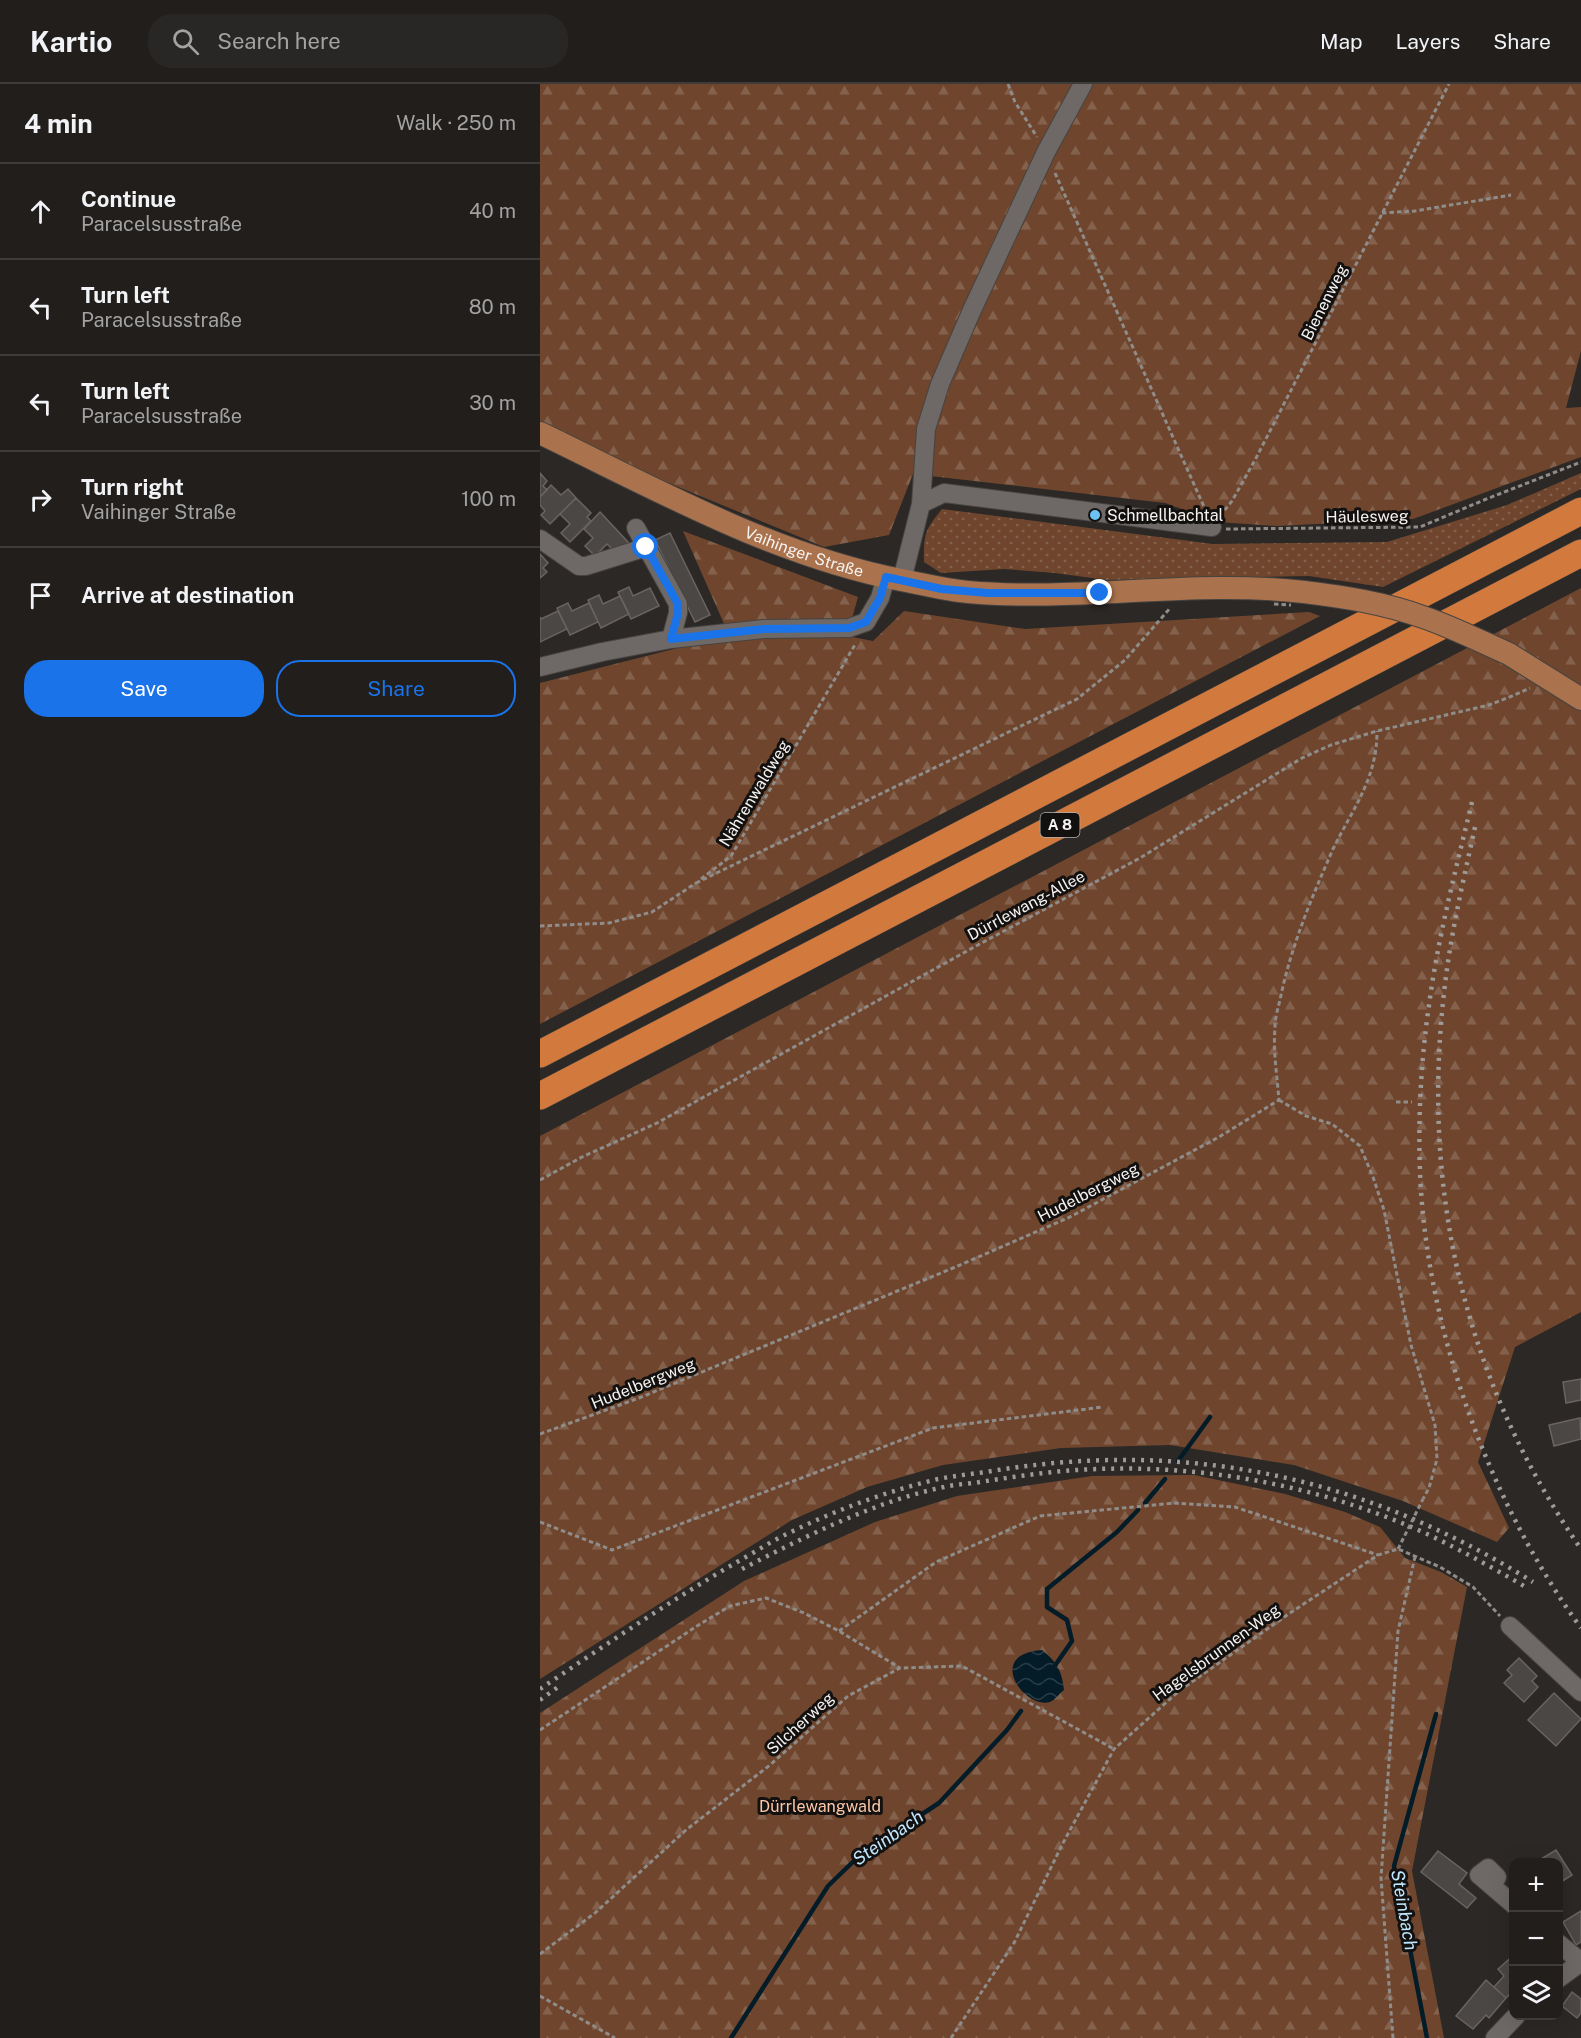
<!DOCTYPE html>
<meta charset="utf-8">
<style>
:root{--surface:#211e1c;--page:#292725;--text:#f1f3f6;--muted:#a2a2a3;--line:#3e3c3b;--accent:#1a73e8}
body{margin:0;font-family:"Public Sans",sans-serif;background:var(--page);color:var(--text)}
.controls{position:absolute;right:18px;bottom:18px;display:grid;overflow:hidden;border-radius:12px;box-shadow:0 6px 24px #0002}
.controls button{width:54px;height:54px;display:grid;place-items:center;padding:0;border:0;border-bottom:2px solid var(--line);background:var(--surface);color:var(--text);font:30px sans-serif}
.stop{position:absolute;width:18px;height:18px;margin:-14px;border:4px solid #1a73e8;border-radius:50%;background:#fff}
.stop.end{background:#1a73e8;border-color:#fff;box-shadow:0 2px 6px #0008}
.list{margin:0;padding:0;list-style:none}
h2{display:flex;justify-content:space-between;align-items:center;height:78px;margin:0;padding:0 24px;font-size:26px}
h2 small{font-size:20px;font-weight:400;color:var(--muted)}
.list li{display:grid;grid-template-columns:39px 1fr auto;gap:18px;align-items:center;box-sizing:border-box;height:96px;padding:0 24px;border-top:2px solid var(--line)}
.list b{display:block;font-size:22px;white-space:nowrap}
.list p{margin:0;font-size:20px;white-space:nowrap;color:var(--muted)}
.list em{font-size:20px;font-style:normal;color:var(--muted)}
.actions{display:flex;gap:12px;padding:18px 24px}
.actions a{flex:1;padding:14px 0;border:2px solid var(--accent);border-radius:24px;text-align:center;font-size:21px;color:var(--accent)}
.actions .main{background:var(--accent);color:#fff}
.icon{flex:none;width:33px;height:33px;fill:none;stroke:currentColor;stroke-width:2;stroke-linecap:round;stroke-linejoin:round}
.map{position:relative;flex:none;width:1041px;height:1954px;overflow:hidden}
header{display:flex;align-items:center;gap:36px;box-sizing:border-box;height:84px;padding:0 30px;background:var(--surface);border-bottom:2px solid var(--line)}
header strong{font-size:28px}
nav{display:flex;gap:33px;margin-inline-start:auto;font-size:21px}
.search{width:420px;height:54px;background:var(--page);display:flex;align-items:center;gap:15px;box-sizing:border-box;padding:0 21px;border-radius:24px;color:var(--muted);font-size:22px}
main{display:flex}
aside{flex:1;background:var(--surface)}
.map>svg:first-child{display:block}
.grass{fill:url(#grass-dots)}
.forest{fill:url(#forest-firs)}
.water{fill:url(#water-waves)}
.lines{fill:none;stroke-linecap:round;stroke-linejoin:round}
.stream{stroke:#041b28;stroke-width:4.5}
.building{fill:#4b4744;stroke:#696461;stroke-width:1.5}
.minor-casing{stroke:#464341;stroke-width:20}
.major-casing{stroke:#464341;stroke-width:24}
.highway-casing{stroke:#464341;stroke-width:28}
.path{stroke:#8f8c8a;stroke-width:3;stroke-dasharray:4.5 3;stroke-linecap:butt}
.minor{stroke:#6e6966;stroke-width:18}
.major{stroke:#aa734e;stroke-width:22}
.highway{stroke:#d2793e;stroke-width:27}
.rail{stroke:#9f9b99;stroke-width:4.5;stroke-dasharray:3 6;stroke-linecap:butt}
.major-bridge-casing{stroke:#464341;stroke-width:24;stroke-linecap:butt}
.path-bridge{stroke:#8f8c8a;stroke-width:3;stroke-dasharray:4.5 3;stroke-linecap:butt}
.major-bridge{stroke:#aa734e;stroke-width:22}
.route{stroke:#1a73e8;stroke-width:8}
.poi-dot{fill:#6bc3f2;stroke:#131110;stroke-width:2}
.labels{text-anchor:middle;stroke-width:6;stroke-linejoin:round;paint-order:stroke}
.shield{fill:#131110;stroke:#b2afae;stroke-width:1.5}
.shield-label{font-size:15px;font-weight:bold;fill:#f6f3f1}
.street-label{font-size:16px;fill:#f6f3f1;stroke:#131110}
.poi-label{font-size:16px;fill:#f6f3f1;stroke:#131110;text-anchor:start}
.park-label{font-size:16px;fill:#ffc8a9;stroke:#131110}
.water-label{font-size:18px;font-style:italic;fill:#c1e7fe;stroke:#131110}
</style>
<header>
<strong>Kartio</strong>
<div class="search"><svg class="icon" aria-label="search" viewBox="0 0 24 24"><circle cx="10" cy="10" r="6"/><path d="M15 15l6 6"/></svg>Search here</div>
<nav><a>Map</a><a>Layers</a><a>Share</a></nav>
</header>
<main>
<aside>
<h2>4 min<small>Walk · 250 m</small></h2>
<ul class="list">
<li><svg class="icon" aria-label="ahead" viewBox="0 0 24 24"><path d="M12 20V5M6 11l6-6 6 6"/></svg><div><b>Continue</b><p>Paracelsusstraße</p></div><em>40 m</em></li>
<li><svg class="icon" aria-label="left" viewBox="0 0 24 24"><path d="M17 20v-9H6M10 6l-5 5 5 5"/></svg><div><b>Turn left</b><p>Paracelsusstraße</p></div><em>80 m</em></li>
<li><svg class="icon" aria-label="left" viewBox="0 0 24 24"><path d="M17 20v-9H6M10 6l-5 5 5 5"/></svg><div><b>Turn left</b><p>Paracelsusstraße</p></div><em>30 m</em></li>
<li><svg class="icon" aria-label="right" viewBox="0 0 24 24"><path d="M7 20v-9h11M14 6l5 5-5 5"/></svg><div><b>Turn right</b><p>Vaihinger Straße</p></div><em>100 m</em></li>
<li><svg class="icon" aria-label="arrive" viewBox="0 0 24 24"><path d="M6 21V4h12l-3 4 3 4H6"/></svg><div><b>Arrive at destination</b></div></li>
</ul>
<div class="actions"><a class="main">Save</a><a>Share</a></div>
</aside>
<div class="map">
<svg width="1041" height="1954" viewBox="0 0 1041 1954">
<defs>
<pattern id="grass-dots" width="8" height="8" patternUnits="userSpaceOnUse" patternTransform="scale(1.5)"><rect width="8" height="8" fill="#6f462d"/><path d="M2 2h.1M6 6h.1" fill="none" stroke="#84614c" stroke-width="1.8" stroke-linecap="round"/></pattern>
<pattern id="forest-firs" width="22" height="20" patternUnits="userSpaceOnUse" patternTransform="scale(1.5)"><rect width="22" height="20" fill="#6f462d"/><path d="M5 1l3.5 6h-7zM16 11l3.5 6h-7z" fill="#84614c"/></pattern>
<pattern id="water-waves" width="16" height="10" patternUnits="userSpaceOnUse" patternTransform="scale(1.5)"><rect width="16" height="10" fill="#041b28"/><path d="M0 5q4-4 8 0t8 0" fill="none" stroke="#293d48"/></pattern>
</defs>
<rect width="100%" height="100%" fill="#2c2826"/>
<path class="grass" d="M1041,389V405L843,503L769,492L567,496L515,489L464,485L401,489L384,478C384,450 384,447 402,425L673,460L847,458L967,421Z"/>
<path class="forest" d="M0,0H1041V267L1026,324L1041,323V373L873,435L737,442L678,438L625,419L373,390L349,451L284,463L0,346Z
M143,447L318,513L307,552L333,557L364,527L485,545L769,528L780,532L0,940V599L189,551Z
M1041,504V1228L975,1263L938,1378L969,1444L957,1458L863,1417L754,1381L630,1361L521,1364L403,1381L327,1403L252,1436L0,1595V1052Z
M654,1391L745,1410L805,1428L840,1443L865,1474L901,1488L927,1503L872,1787L904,1954H0V1629L204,1497L335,1438L417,1412L552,1392Z"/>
<path class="water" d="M502,1566C517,1578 522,1587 524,1606C520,1609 515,1616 510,1618C485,1626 444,1570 502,1566Z"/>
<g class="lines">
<path class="stream" d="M638,1377L670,1333
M605,1419L625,1395
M514,1583L532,1557L527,1536L507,1523V1505L577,1448L598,1426
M191,1954L288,1802L320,1771L399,1719L467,1646L481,1627
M887,1954L854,1782L896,1630"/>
</g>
<path class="building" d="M0,389L7,397L3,402L7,406L0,413Z
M11,401L21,411L28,405L36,414L10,440L1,431L5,427L0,421V413Z
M36,414L51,429L47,433L51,437L30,458L21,449L30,440L20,430Z
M60,428L88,458L77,470L67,460L55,472L45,462L53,454L44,445Z
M130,449L170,531L155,538L115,456Z
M0,470L8,479L3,484L7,488L0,494Z
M89,503L93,512L110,504L119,522L91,535L78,508Z
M59,511L63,520L80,512L89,530L61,544L48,516Z
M28,519L32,527L49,519L58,538L30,551L17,524Z
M18,527L27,545L0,558V533L1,535Z
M1041,1295V1316L1026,1319L1023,1298Z
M1040,1334L1041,1355L1014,1362L1009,1341Z
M979,1574L997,1592L992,1597L998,1603L984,1618L964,1599L972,1591L967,1586Z
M1014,1609L1041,1635L1016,1662L988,1636Z
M1016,1766L1032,1791L1018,1800V1778H996Z
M898,1767L927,1789L919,1800L936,1814L927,1824L881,1788Z
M1041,1827V1858L1036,1861L1023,1838Z
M974,1871V1906L966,1914L954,1903L964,1892L958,1885Z
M946,1896L966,1914L949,1934L946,1931L933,1945L916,1932Z
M1032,1908L1041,1915V1929L1037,1934L1022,1922Z"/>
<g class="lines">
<g class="minor-casing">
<path id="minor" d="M381,420L404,409L672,443
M96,444L138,520V529L131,555
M0,455L39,482H46L107,463
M362,496L381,420L386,345L400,300L432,226L506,68L543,0
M0,583L62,568L131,555L224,545L309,544L326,538L340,514L346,493
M970,1542L1041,1608
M951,1801L957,1793L948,1784L939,1791L974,1821
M1018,1859L1041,1878
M1018,1895L1041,1878
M955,1954L976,1932"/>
</g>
<g class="major-casing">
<g id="major">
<path id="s1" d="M0,349C116,405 233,471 361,496C383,500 405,506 428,508C540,518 652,495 764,508"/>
<path d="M969,570L1041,615"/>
</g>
</g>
<g class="highway-casing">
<path id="highway" d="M0,970L1041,427
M0,1012L1041,469"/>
</g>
<path class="path" d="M468,0L475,18L497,53
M515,89L665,425
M842,129L875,127L971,111
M680,432L692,417L715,376L909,0
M686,445L880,443L944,416L1041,378
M161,795L191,772L316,559
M156,799L537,615L585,576L631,523
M0,842L69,839L112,828L156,799
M739,1016L766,1032L792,1040L820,1062L833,1093L844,1126L871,1261L895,1341L897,1375L889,1404L883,1415
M856,1018H872
M0,1096L42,1073L117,1039L436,862L600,774L762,674L791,661L837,647L949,621L972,612L990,604
M0,1350L99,1314L413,1184L528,1134L679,1053L739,1016C737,992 733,967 735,943C735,932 739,922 741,911C752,860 772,813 793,765C813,724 837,695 837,647
M0,1438L72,1466L393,1344L563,1323
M299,1547L396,1478L500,1432L635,1419L695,1423L838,1471
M0,1646L157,1542L190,1522L226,1514L264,1529L299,1547L360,1584
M0,1870L55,1829L146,1746L230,1681L308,1612L360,1584L422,1582L574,1665
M0,1912L75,1954
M411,1954L474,1859L523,1759L574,1665L639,1607L750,1529L838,1471L858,1465L900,1483L933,1503L960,1532
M853,1954L841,1794L858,1547L875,1473"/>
<use href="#minor" class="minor"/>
<use href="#major" class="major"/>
<use href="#highway" class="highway"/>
<path class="rail" d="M932,718C916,785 898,853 889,921C881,976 878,1033 880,1088C886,1244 949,1418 1041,1544
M935,743C923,798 910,853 904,909C881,1109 926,1299 1041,1465
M202,1485C264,1453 336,1417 404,1403C416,1400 428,1400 440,1398C479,1392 518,1386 558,1385C670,1381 783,1403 885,1449C921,1466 955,1485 989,1505
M0,1605C67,1560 134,1514 204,1474C220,1465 235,1455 251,1448C298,1425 348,1407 398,1395C414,1392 430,1390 446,1388C644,1354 824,1392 993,1498
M0,1616L18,1603"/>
<g class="major-bridge-casing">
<path id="major-bridge" d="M764,508C805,513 844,519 883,533C912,543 940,557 969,570"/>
</g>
<path class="path-bridge" d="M734,520L751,521
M858,1465L883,1415"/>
<use href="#major-bridge" class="major-bridge"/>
</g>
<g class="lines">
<path class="route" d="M106,463L138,520V529L131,555L224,545L309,544L326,538L340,514L346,493L402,505L448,509H560"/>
</g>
<circle class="poi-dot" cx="555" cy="431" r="6"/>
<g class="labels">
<rect class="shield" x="500.5" y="729" width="39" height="24" rx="4.5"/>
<g class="shield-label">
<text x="520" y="746">A 8</text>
</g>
<g class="street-label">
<text transform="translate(784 218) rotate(-63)" y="6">Bienenweg</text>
<text transform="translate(827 432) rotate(-1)" y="6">Häulesweg</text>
<text dy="6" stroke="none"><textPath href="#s1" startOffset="290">Vaihinger Straße</textPath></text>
<text transform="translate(214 709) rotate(-59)" y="6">Nährenwaldweg</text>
<text transform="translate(486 821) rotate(-28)" y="6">Dürrlewang-Allee</text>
<text transform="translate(548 1108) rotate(-27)" y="6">Hudelbergweg</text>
<text transform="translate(103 1299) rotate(-22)" y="6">Hudelbergweg</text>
<text transform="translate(676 1568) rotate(-36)" y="6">Hagelsbrunnen-Weg</text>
<text transform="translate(260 1639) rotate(-42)" y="6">Silcherweg</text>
</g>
<g class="poi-label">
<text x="567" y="437">Schmellbachtal</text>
</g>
<g class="park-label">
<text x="280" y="1728">Dürrlewangwald</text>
</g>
<g class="water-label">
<text transform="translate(348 1754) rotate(-35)" y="6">Steinbach</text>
<text transform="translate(864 1826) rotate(80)" y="6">Steinbach</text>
</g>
</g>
</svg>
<div class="controls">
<button>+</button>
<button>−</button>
<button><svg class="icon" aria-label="layers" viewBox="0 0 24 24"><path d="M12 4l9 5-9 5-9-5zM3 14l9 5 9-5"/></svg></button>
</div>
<div class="stop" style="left:106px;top:463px"></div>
<div class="stop end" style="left:560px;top:509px"></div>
</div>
</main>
